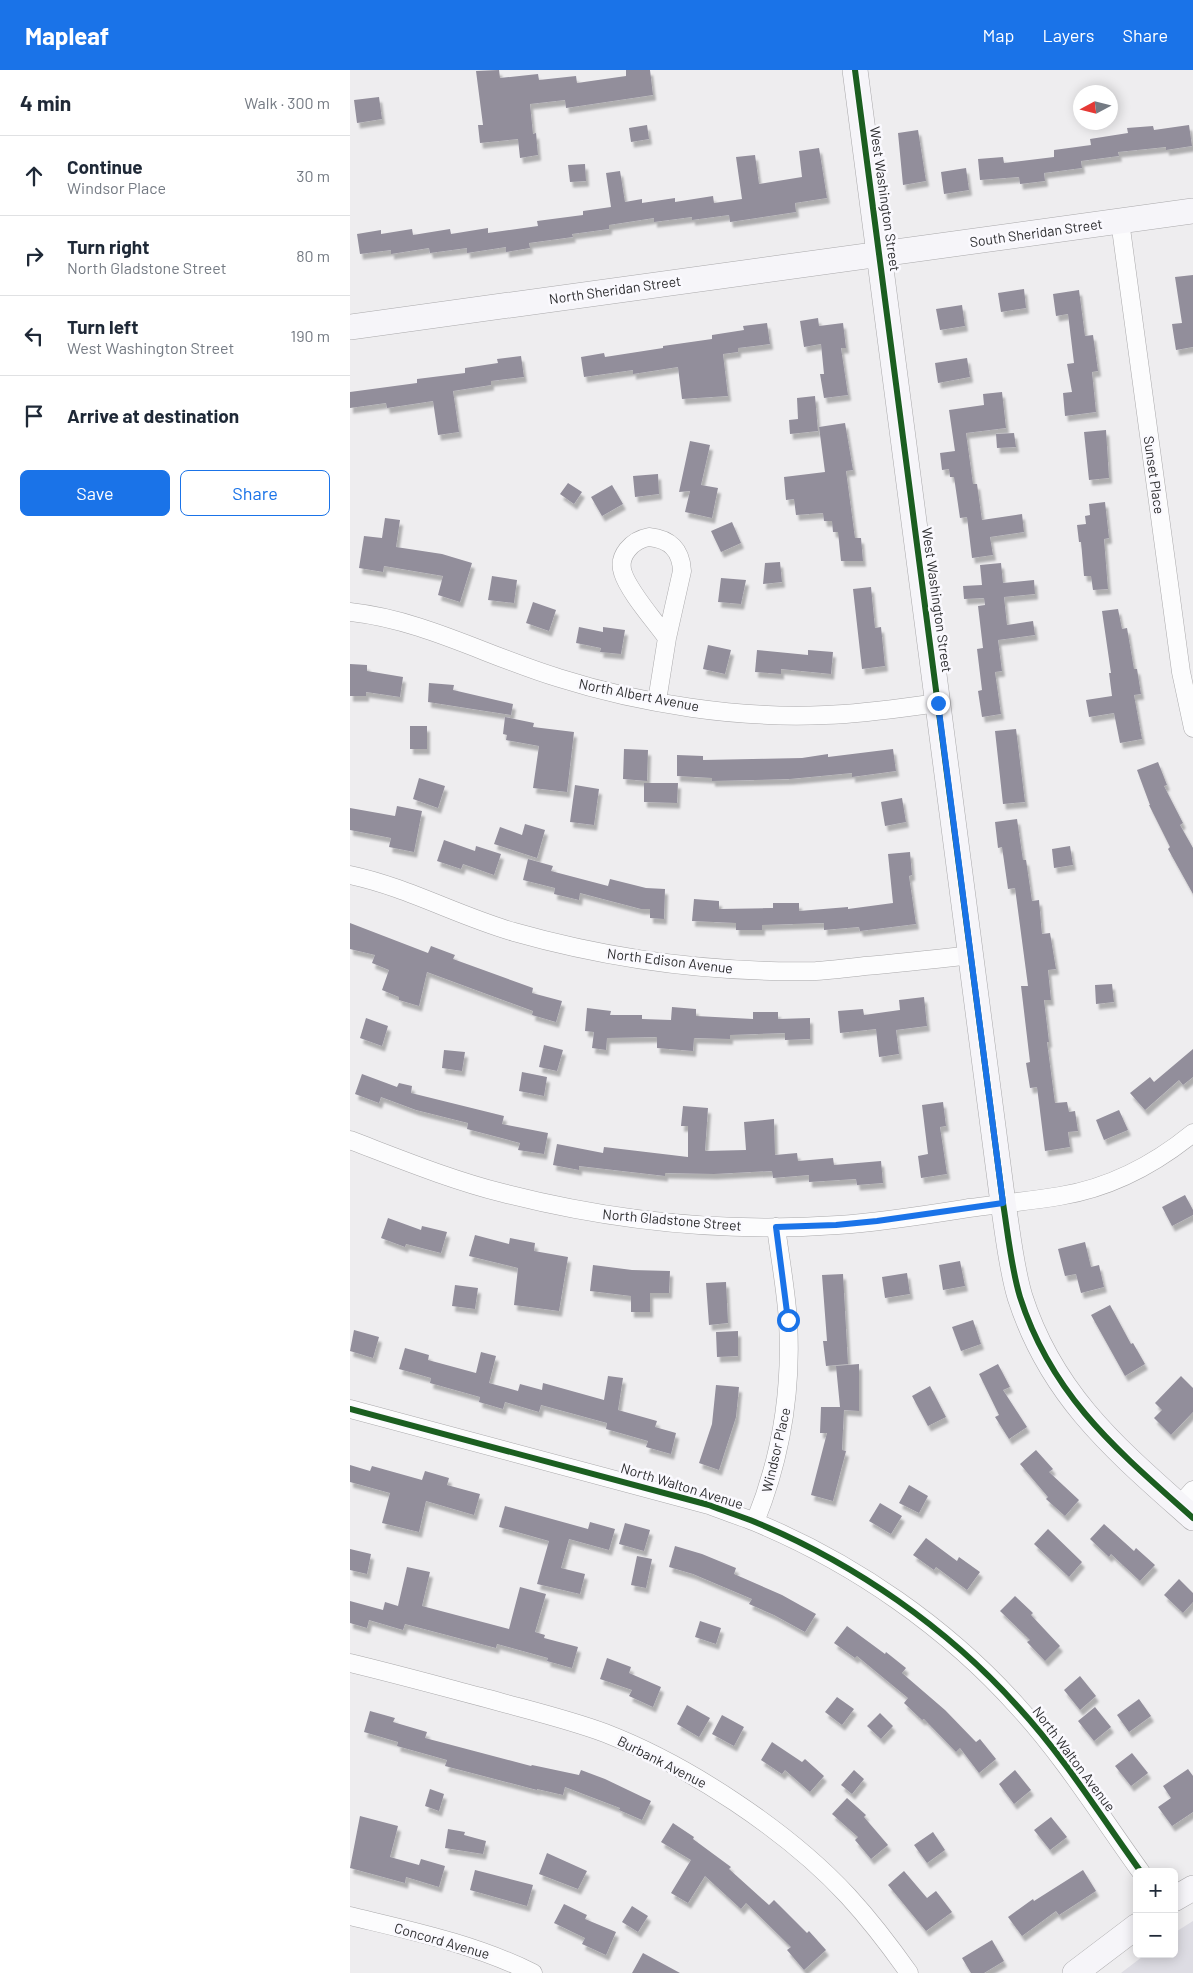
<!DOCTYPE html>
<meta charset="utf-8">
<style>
:root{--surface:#fff;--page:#f6f6f7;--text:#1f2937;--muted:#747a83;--line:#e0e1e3;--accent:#1a73e8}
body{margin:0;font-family:Barlow,sans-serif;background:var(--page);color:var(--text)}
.controls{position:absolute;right:15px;bottom:15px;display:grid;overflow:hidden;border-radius:8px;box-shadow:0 2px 12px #0003}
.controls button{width:45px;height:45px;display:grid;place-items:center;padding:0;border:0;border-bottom:1px solid var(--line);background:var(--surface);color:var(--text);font:25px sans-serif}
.compass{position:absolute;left:723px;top:15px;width:45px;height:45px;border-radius:50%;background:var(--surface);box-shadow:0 2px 12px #0003;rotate:263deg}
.stop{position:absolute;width:15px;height:15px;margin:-11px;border:4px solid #1a73e8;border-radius:50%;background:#fff}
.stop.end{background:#1a73e8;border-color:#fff;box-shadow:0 1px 5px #0008}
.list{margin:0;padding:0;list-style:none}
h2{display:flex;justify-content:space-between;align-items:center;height:65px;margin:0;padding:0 20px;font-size:21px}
h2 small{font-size:16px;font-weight:400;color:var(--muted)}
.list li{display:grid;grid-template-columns:32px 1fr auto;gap:15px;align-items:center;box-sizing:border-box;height:80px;padding:0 20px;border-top:1px solid var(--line)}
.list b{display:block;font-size:19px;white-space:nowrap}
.list p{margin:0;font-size:16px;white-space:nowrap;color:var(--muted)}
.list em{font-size:16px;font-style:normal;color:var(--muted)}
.actions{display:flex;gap:10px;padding:15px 20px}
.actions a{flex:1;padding:11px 0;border:1px solid var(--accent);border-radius:8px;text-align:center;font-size:18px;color:var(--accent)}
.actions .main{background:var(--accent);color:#fff}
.icon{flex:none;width:28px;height:28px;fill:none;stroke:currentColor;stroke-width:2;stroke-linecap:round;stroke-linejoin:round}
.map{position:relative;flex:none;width:843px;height:1903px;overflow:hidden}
header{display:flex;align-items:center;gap:30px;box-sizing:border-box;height:70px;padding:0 25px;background:var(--accent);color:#fff}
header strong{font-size:24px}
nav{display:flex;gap:28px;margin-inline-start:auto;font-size:18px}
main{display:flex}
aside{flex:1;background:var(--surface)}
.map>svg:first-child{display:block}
.built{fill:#dddce3}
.building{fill:#928e9b;filter:url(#shadow)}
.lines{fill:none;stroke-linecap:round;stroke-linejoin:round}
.street-casing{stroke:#aaa9ab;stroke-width:19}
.secondary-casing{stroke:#aaa9ab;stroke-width:26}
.street{stroke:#fcfcfd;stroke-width:18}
.secondary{stroke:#f6f5f9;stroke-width:25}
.cycleway-casing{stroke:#faf9fe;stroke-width:9}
.cycleway{stroke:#1b5e20;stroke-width:6}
.route{stroke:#1a73e8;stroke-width:6}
.labels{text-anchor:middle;stroke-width:5;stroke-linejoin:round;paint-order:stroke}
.street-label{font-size:14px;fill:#2e2e30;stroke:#faf9fe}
</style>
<header>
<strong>Mapleaf</strong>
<nav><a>Map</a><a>Layers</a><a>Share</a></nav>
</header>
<main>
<aside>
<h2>4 min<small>Walk · 300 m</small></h2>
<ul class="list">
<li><svg class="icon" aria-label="ahead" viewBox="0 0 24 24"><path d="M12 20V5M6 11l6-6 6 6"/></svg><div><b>Continue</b><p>Windsor Place</p></div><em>30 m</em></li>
<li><svg class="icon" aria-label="right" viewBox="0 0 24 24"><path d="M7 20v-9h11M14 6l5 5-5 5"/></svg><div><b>Turn right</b><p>North Gladstone Street</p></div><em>80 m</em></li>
<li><svg class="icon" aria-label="left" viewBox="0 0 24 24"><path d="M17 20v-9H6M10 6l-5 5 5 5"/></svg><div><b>Turn left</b><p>West Washington Street</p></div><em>190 m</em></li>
<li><svg class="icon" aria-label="arrive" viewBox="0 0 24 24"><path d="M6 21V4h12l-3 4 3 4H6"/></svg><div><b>Arrive at destination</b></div></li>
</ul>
<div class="actions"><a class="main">Save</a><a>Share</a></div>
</aside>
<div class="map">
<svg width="843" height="1903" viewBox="0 0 843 1903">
<defs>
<filter id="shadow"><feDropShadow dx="3" dy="5.5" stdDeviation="1" flood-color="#0004"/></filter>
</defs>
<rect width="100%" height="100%" fill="#eeedef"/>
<path class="built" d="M843,1851V1903H771L796,1884H824V1863Z"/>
<path class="building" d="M149,0L150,8L188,4L189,10L226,6L227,13L276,6V0H300L303,25L216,38L215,30L180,34L183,64L186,63L188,85L170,88L168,69L130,73L128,55H133L126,1Z
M29,27L32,49L7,53L4,30Z
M297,55L299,69L281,72L279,58Z
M839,55L842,76L816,80V77L768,82L769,86L731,91L732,98L694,103L695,111L670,114L669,107L630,110L628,89L653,87L654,93L704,87V80L741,75L740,69L778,63L777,58L803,56L804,60Z
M568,60L576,111L553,115L548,63Z
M469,78L477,128L445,133L446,142L380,152L379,145L342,150V147L304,152V148L259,155V159L222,164L223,167L179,173L180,178L156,182V177L117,183V178L80,183L79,178L41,184V180L10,184L7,164L31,160V164L62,159L63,165L100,159L101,164L138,158V163L188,156L187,151L233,145V141L261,137L256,103L270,101L275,132L292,129V133L325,128V132L363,126L364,133L392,129L386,87L405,85L409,114L452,107L449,81Z
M235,94L236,111L220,112L218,95Z
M616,98L619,120L594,124L591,102Z
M843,205V277L826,280L822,254L832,253L825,207Z
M674,219L676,238L651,242L648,223Z
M729,220L735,266L743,265L748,301L742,302L746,342L715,346L713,323L722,322L717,294L724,293L718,244L706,246L703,224Z
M612,235L615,256L590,260L586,239Z
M468,248L469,256L493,253L496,278H491L498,325L474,328L470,304H474L471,274L454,277L450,251Z
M417,253L420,274L388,278V282L373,284L378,326L332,329L328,297L283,304V300L234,307L231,287L254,283L255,287L313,278V276L362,269V265L394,260L393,256Z
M171,286L174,307L141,311V315L103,321L109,362L88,365L83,331L37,338L36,333L0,338V322L67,313V309L115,303V298L148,293L147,289Z
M617,288L620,307L588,313L585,293Z
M652,322L656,358L616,363L623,414H627L632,450L672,444L674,462L640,467L643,485L622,488L617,447L610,448L604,407H600L599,399L592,400L590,383L605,381L599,340L634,335L633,324Z
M465,326L468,361L440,364L439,350L448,349L447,328Z
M495,353L503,400L496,401L505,468H511L513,491H491L488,462H483L482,451H474L473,443L446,445L444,429L436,430L434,407L475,402L469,357Z
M756,360L759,408L739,410L734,362Z
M664,363L666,377L647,378L646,364Z
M340,371L360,375L351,415L368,418L362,448L335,442L340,421L329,422Z
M308,404L309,424L285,427L283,406Z
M218,413L232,422L224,434L210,424Z
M262,415L273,434L252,446L241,427Z
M755,432L759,468L754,469L758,519L743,520L741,506H734L731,472H729L727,455L736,454L735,446L740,445L739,434Z
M35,448L50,450L46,477L92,484L122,493L110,532L88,525L93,506L34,496L33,502L9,498L14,466L32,468Z
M382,452L391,473L371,482L361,461Z
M430,492L432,512L413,514L415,493Z
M651,493L653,513L684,510L685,524L654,527L657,555L683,551L685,565L648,570L652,601L645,602L651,644L632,647L628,621L632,620L627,579L633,578L628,536L635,535L634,528L614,529L613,516L632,515L630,495Z
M142,506L167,510L164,533L138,530Z
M371,508L396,510L391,534L368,532Z
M521,517L525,558L531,557L535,596L512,599L503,519Z
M183,532L206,540L199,561L176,553Z
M768,539L772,559L777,558L784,599H787L791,624L784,625L792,669L770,673L764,643L739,647L736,630L762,626L759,603H761L752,541Z
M229,557L253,562V557L275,560L271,584L250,582L251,578L226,573Z
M358,575L381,580L375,604L353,599Z
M407,580L458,585V580L483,582L481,604L431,599V604L405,602Z
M0,594L17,595V601L53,607L50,627L16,622V626H0Z
M79,613L104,615L103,620L163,634L161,645L78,632Z
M155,647L184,653L183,657L224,662L217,722L183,718L189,676L156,670L157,665L153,664Z
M60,656H77V679H60Z
M666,659L675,732L653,734L645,661Z
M274,679L298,680L297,711L273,709Z
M543,679L546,701L502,707V703L440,709L362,711V708L327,706V685L353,686V690L452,688L478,684V687Z
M808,692L817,715L814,716L833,753L830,755L843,778V824L818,779L820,777L799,735H800L787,700Z
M69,708L95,716L88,738L63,729Z
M294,713H328L327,733L294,732Z
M225,715L249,719L244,755L220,752Z
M552,728L556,752L535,756L531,732Z
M47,736L72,741L64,782L39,777L41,768L0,760V738L45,746Z
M667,749L673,790H676L682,831L689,830L692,864L700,863L706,899L698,900L701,930H694L699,972H697L705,1033L717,1032L719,1042L725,1041L728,1061L718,1062L720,1077L695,1081L687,1017L680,1018L676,993L680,992L671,916H678L665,818L658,819L652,777L648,778L645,752Z
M175,754L195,760L187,788L144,774L150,757L172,765Z
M94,770L125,781L126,776L151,784L144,805L113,794L111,799L87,791Z
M720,776L723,795L704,798L702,779Z
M560,782L562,805L559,806L566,854L510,861L509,857L474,860V853L412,855V860H386V853L342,851L344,829L369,831V839L423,838V833H449V841L498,837V839L543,833L538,784Z
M178,789L203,796L201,801L258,816L260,809L296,818L315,819L314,849L300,848V839H291L230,823L229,830L204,824L205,818L173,810Z
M0,853L78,883L81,876L105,885L103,889L183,918L182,923L212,931L206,952L182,945L183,941L77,902L69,936L49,930V927L32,920L39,900L22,893L25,885L0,879Z
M762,914L764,932L746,934L745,915Z
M574,927L577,956L546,960L549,984L529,987L526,959L490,963L488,941L513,939L514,945L550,940L549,930Z
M322,937L346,939V946L403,949V942H428V949L460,948V969L435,970V963L380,965V969L344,968L343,981L307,978V967L257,968L256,980L242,978L244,962L235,961L237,938L261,941L260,945H292V949L321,950Z
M16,948L38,956L32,976L10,968Z
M194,975L213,980L207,1001L189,997Z
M843,979V1007L833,1015L829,1010L795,1040L780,1023L800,1007L804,1012Z
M94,980L115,982L112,1001L92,998Z
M172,1002L197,1007L194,1026L169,1021Z
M12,1004L47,1017L49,1013L62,1016L61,1023L154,1046L152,1054L198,1063L194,1084L168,1080L170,1073L117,1059L118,1053L66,1040L31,1027L29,1033L5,1024Z
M593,1032L596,1056L590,1057L597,1104L571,1108L568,1086L578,1084L572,1035Z
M333,1036L358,1038L355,1081L396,1080L394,1052L424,1049L425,1085L447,1083L448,1091L483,1088L484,1095L531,1091L533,1113L507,1115L506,1109L459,1112V1105L423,1108L422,1101L364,1104L315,1103V1106L229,1096V1100L203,1095L207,1074L253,1083L254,1077L338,1087V1056H331Z
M769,1040L778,1060L754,1070L746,1050Z
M835,1125L843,1140V1145L822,1156L812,1137Z
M38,1148L71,1160L72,1156L97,1162L91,1183L56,1174L55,1177L31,1168Z
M125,1165L159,1174L160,1168L185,1173L184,1181L218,1187L209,1241L164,1235L168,1198L119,1186Z
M735,1172L741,1197L749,1195L754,1217L731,1223L726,1204L715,1206L708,1179Z
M610,1191L615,1216L593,1220L589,1195Z
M243,1195L282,1200L320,1201L319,1223H300V1242H281V1226L240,1221Z
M557,1203L560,1224L535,1228L532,1207Z
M493,1204L498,1294L476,1296L473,1271H477L472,1205Z
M376,1212L378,1253L359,1255L356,1213Z
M105,1215L128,1218L125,1239L102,1236Z
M760,1235L781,1274L783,1273L795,1294L775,1306L741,1245Z
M623,1250L631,1274L611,1281L602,1257Z
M4,1260L29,1267L23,1288L0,1281Z
M388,1261V1286L367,1287L366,1262Z
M55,1278L79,1285L78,1290L126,1303L131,1282L146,1286L139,1313L168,1321L170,1314L192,1320L193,1313L254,1330L258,1306L273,1308L268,1340L307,1351L305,1357L326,1363L321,1384L296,1377L298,1371L256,1359L257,1353L191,1335L189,1342L155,1332L153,1339L129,1332L130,1327L80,1313L81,1308L49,1299Z
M509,1294V1341L494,1340L492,1380L496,1381L483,1431L461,1425L477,1363H470L471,1337H490L486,1296Z
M648,1294L660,1317L653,1320L677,1357L659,1369L645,1347L649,1345L629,1304Z
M831,1306L843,1318V1342L821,1365L804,1348L812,1340L805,1333Z
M366,1315L389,1317L386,1347L369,1400L349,1393L362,1354Z
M580,1316L596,1347L578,1356L562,1326Z
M686,1380L703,1399L699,1402L729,1430L715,1446L696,1429L698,1427L670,1394Z
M0,1395L20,1401L22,1396L72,1410L75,1401L99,1408L97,1415L130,1424L124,1445L76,1431L69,1462L32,1453L40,1423L0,1412Z
M559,1415L578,1426L569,1443L549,1433Z
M530,1433L552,1446L541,1464L519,1451Z
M155,1436L238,1459L240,1452L265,1459L259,1480L219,1469L211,1498L235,1504L230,1524L187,1514L199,1471L149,1457Z
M275,1453L300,1460L294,1481L269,1474Z
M754,1454L784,1481L786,1478L805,1495L790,1511L761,1484L759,1487L740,1469Z
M698,1459L732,1492L719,1507L684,1474Z
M576,1468L607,1491L609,1487L630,1502L617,1520L586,1497L584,1500L563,1485Z
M325,1476L352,1484L386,1498L384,1504L432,1525L466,1544L455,1562L424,1545L399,1534L402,1529L343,1504L319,1497Z
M0,1479L21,1484L17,1504L0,1500Z
M287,1486L302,1489L296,1518L281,1515Z
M57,1497L80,1502L72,1536L159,1559L170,1517L196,1524L185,1562L195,1565L194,1568L228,1577L222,1598L197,1591L198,1588L147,1574L146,1578L55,1554L53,1560L19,1550L17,1558L0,1553V1531L33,1540L35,1532L48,1536Z
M829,1509L843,1523V1532L833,1543L814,1525Z
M665,1526L683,1543L681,1545L710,1576L695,1591L677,1572L680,1570L650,1541Z
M350,1551L371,1558L366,1574L345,1567Z
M497,1556L535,1584L536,1582L556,1598L552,1603L595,1640L626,1672L630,1669L646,1689L629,1703L610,1678L606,1682L574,1649L572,1650L554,1633L558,1628L507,1586L505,1588L484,1573Z
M257,1588L281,1597L279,1603L311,1617L303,1637L279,1626L282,1620L250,1609Z
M730,1606L746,1626L730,1640L714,1620Z
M487,1627L504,1639L492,1655L475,1642Z
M789,1629L801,1646L779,1662L767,1645Z
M337,1635L360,1648L349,1667L327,1654Z
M745,1637L761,1657L744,1671L728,1651Z
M20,1641L45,1648L43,1652L77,1662L75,1668L181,1696L182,1695L229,1705L231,1700L255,1709L301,1731L292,1750L269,1740L270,1738L215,1717L213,1725L187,1719V1720L95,1696L97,1690L47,1676L48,1672L14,1662Z
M530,1643L543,1656L531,1669L517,1656Z
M372,1645L394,1657L384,1676L362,1664Z
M422,1672L452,1692L455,1689L474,1706L460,1722L435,1700L432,1704L411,1690Z
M782,1683L798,1703L781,1716L765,1696Z
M838,1699L843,1706V1742L822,1756L808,1737L821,1728L813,1716Z
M504,1700L514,1709L502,1724L491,1715Z
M665,1700L681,1720L664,1734L649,1714Z
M80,1719L94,1724L89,1741L75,1736Z
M497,1728L516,1745L514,1747L538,1775L521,1789L505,1770L508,1767L482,1744Z
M10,1746L48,1756L40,1787L69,1795L71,1789L95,1796L89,1817L56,1807L55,1813L0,1798Z
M701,1747L717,1767L700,1780L684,1760Z
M323,1753L344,1767L343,1769L381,1797L379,1799L419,1835L424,1830L457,1863L459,1861L476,1880L454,1900L437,1880L441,1877L396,1833L391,1839L355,1806L338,1833L321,1823L341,1790L311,1772Z
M98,1759L115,1762L114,1765L136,1771L133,1784L95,1778Z
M583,1762L595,1780L577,1793L564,1775Z
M197,1783L237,1801L228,1819L189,1804Z
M125,1800L183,1815L177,1836L120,1820Z
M733,1800L746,1821L709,1845L706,1841L672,1866L658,1847L683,1829L684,1831Z
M554,1801L577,1828L586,1821L602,1842L576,1861L538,1815Z
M214,1834L237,1845L235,1849L266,1862L256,1885L232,1874L235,1868L204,1853Z
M282,1836L298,1846L288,1862L272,1852Z
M642,1870L654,1891L634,1903H621L612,1888Z
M293,1883L330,1903H282Z"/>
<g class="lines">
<g class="street-casing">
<path id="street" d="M770,151L831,602L843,658
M299,467C320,469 331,480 332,501L317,568C305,551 279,522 273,503C267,486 282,470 299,467Z
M0,542C74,550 139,587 209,608C291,634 390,649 475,645C513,644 551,638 588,633
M307,631L317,568
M0,805C57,817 108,846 164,862C263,890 364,903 466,901C483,900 499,898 515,896C551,893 586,889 621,885
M0,1070C50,1089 101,1110 153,1123C262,1151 376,1163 488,1155C532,1152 575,1145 619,1138C649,1134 680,1131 710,1126C759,1118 805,1094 843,1063
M0,1339L359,1435C374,1441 390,1446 405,1452C504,1493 598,1558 669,1638C714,1687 752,1748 791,1802
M829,1436L843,1420
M405,1452C431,1388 442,1320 438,1251C436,1220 430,1188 426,1157
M0,1593C46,1604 93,1617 139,1629C178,1640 217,1649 255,1663C338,1695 438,1761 498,1826C520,1850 540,1876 559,1903
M0,1846C62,1861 125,1874 183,1903"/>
</g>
<g class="secondary-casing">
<path id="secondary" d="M505,0L653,1133C658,1164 661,1197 670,1227C702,1327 768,1381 843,1448
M0,257L843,141
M824,1829L843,1818
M725,1903L787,1856"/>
</g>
<use href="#street" class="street"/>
<use href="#secondary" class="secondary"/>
<g class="cycleway-casing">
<path id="cycleway" d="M505,0L653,1133C658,1164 661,1197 670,1227C702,1327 768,1381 843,1448
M0,1339L359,1435C374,1441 390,1446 405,1452C504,1493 598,1558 669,1638C714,1687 752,1748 791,1802"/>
</g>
<use href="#cycleway" class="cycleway"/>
</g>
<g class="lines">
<path class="route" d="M438,1250L426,1157L486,1155L527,1151L653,1133L588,633"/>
</g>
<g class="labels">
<g class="street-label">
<text transform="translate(535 129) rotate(82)" y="5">West Washington Street</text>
<text transform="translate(686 163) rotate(-8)" y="5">South Sheridan Street</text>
<text transform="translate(265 220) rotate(-8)" y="5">North Sheridan Street</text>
<text transform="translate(804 405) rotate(82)" y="5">Sunset Place</text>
<text transform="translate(587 530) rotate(82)" y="5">West Washington Street</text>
<text transform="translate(289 625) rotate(11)" y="5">North Albert Avenue</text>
<text transform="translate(320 891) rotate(7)" y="5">North Edison Avenue</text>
<text transform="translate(322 1150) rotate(5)" y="5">North Gladstone Street</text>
<text transform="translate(426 1380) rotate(-77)" y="5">Windsor Place</text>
<text transform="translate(332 1416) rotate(17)" y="5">North Walton Avenue</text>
<text transform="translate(724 1689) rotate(53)" y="5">North Walton Avenue</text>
<text transform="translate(312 1692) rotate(27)" y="5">Burbank Avenue</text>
<text transform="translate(92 1871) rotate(16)" y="5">Concord Avenue</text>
</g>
</g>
</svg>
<div class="controls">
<button>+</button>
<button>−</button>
</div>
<svg class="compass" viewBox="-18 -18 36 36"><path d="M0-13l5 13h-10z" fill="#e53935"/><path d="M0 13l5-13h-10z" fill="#747a83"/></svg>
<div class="stop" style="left:438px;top:1250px"></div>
<div class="stop end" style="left:588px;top:633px"></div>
</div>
</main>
